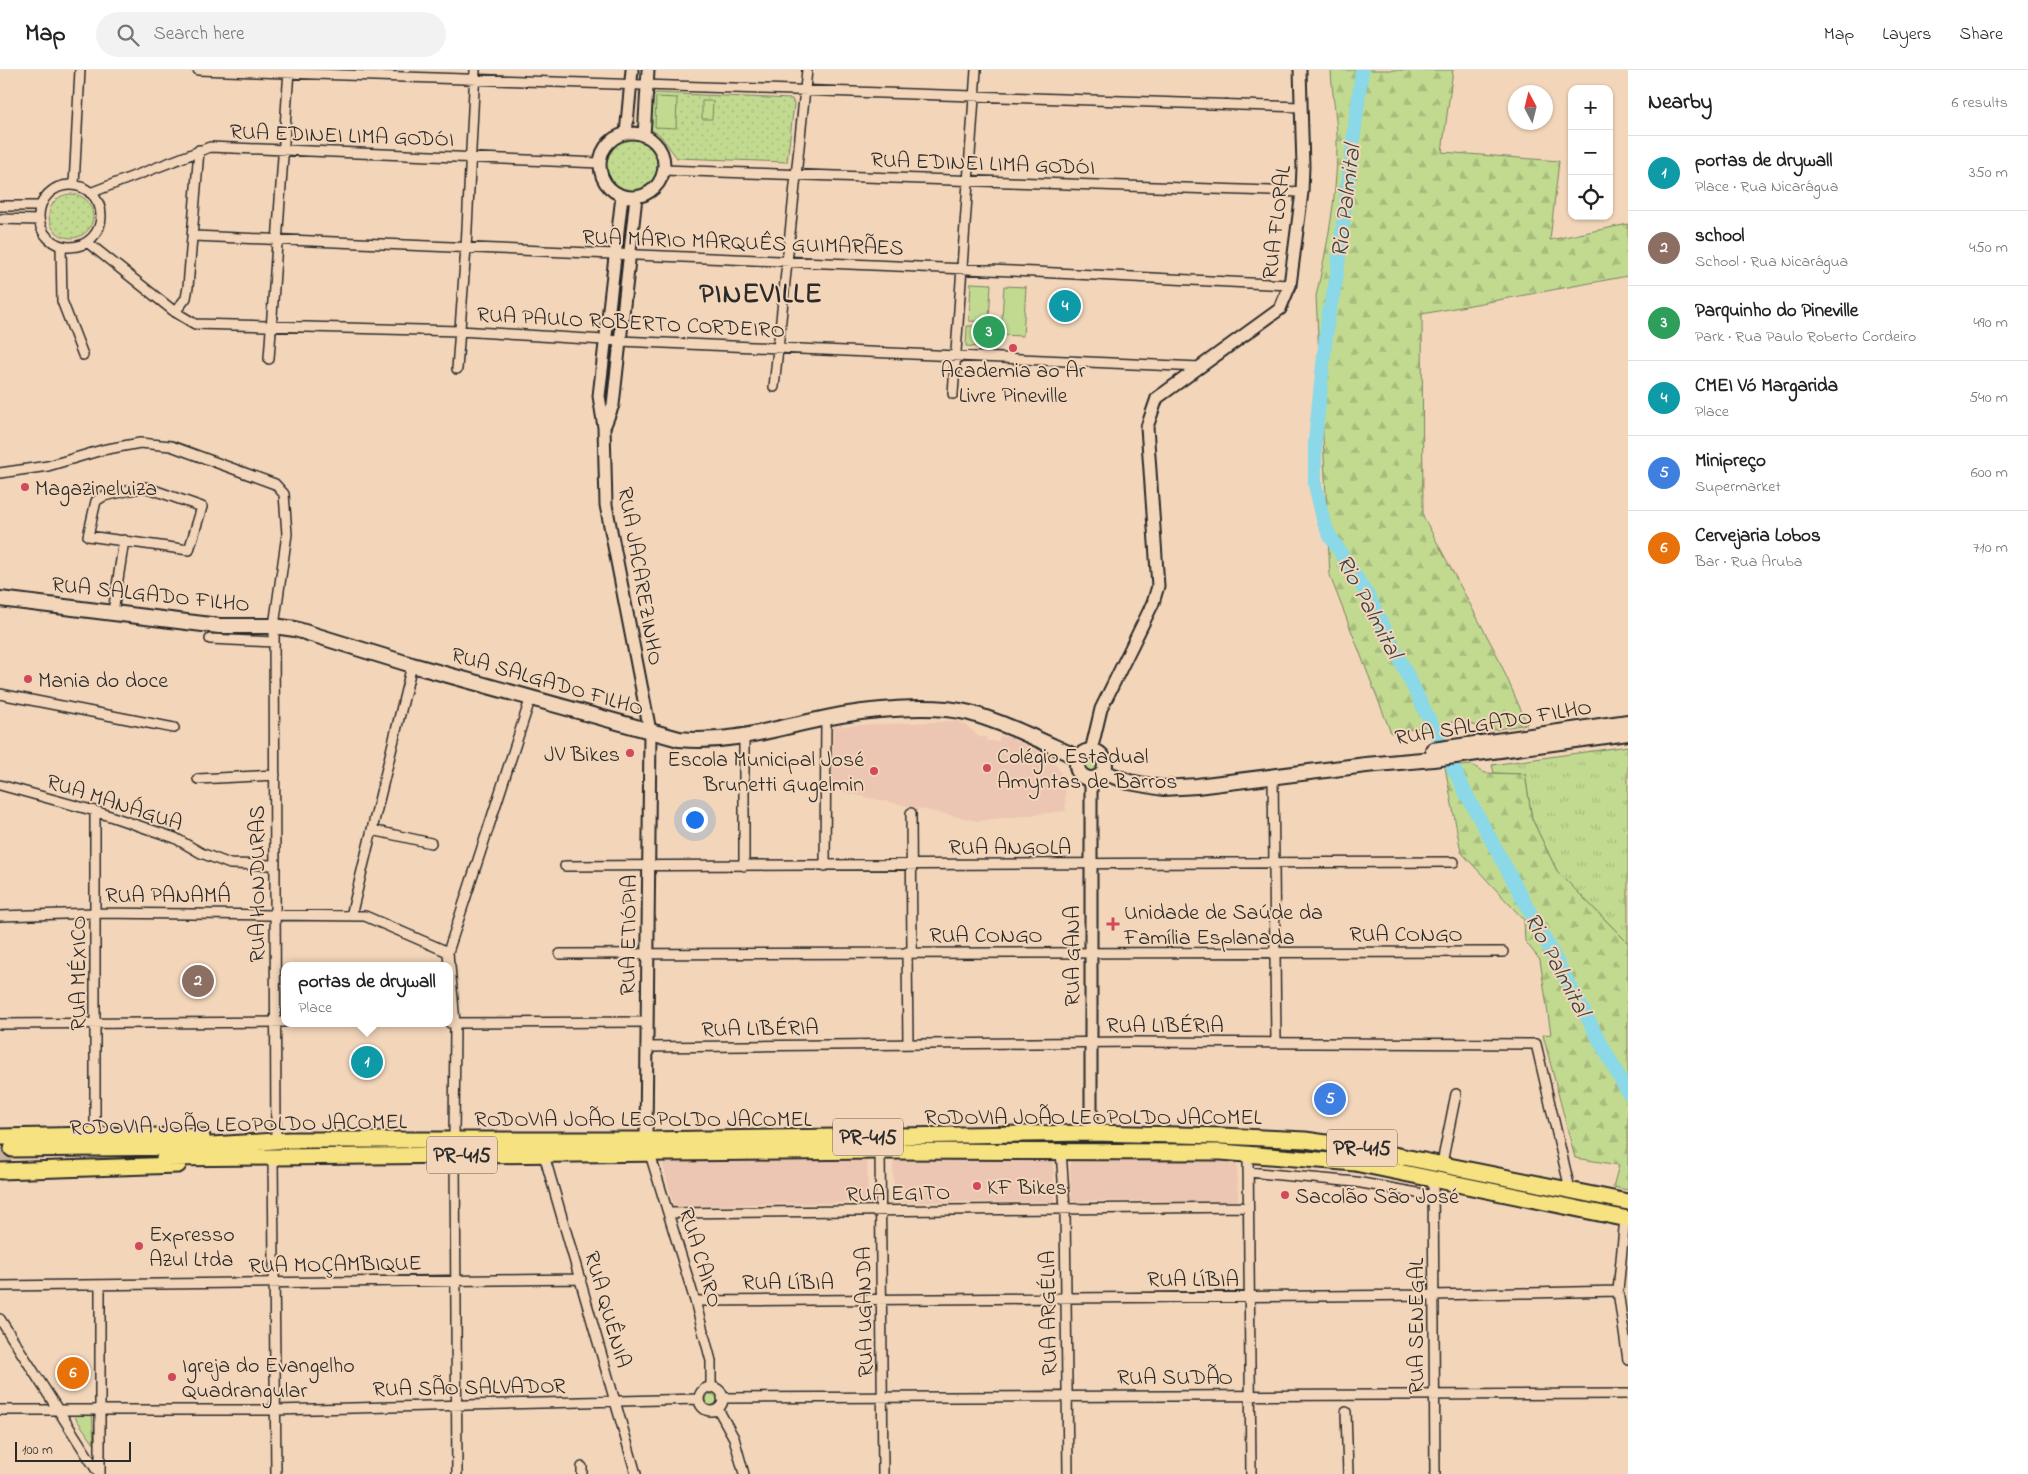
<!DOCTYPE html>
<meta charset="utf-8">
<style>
:root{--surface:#fff;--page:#f2f2f2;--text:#222;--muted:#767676;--line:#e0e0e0;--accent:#0f766e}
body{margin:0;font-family:"Indie Flower",sans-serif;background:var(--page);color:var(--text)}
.controls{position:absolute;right:15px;top:15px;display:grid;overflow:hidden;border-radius:10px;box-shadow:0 1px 4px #0004}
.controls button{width:45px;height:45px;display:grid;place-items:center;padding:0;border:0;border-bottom:1px solid var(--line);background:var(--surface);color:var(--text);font:25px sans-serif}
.compass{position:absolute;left:1508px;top:15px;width:45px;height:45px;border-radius:50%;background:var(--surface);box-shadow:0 1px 4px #0004;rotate:353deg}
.scale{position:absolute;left:15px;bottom:12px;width:116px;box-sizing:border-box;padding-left:5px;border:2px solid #2b2b2b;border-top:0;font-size:14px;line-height:18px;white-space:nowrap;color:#2b2b2b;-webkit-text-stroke:4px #f3d6ba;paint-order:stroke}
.you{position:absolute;left:694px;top:749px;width:18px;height:18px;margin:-12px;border:4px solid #fff;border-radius:50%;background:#1a73e8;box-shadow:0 0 0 8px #1a73e833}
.badge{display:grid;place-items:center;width:32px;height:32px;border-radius:50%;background:var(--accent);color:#fff;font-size:16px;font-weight:700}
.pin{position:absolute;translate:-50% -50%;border:2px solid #fff;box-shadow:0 1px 5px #0006}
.popup{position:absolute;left:281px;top:892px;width:172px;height:65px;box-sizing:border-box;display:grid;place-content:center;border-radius:10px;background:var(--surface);filter:drop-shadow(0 1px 4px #0005);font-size:16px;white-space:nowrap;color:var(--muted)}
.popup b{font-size:19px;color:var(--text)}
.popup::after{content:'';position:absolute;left:50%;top:100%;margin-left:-10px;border:10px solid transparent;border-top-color:var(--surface)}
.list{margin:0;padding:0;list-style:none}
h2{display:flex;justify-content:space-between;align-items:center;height:65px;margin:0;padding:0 20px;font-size:21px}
h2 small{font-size:16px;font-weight:400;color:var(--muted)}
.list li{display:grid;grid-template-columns:32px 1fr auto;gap:15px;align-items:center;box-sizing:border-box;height:75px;padding:0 20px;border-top:1px solid var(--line)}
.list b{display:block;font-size:19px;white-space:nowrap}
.list p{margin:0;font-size:16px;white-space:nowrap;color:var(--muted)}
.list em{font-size:16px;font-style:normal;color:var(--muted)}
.icon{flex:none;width:28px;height:28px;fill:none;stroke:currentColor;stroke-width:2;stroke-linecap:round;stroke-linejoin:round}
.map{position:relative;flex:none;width:1628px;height:1404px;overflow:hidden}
header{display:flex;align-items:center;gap:30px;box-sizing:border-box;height:70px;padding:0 25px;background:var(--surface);border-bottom:1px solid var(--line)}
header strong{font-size:24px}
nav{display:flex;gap:28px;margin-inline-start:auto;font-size:18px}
.search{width:350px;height:45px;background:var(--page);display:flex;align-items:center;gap:12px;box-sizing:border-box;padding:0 18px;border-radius:28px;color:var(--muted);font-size:19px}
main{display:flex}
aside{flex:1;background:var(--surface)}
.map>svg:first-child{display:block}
.built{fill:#ecc6b2}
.grass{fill:url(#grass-tufts);stroke:#76825e}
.forest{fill:url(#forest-firs);stroke:#76825e}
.park{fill:url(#park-dots);stroke:#76825e}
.pitch{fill:#c2da90;stroke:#76825e}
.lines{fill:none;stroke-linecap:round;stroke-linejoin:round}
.river{stroke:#8ad8e8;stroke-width:14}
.trunk-tunnel{stroke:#cbb49d;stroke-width:15;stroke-dasharray:15 8;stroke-linecap:butt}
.minor-casing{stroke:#2b2b2b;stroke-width:12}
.tertiary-casing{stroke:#2b2b2b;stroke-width:15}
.secondary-casing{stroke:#2b2b2b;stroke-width:18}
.trunk-casing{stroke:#2b2b2b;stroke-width:19}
.minor{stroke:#f3d6ba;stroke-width:9}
.tertiary{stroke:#f3d6ba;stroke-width:11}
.secondary{stroke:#f3d6ba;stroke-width:14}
.trunk{stroke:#f7e281;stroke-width:15}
.poi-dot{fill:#d1495b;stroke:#f3d6ba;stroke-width:2}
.labels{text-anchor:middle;stroke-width:4;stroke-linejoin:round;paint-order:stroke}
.shield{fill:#f3d6ba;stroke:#675e56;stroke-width:1}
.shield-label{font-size:21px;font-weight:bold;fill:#2b2b2b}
.street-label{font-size:22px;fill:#2b2b2b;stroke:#f3d6ba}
.poi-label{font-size:22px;fill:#2b2b2b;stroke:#f3d6ba;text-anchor:start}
.water-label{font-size:24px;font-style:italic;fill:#394547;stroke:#f3d6ba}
.district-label{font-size:28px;font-weight:bold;letter-spacing:1px;fill:#2b2b2b;stroke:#f3d6ba}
</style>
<header>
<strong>Map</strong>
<div class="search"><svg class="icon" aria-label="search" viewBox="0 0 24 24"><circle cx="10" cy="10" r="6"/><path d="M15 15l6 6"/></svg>Search here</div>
<nav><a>Map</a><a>Layers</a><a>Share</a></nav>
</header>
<main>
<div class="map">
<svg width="1628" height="1404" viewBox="0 0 1628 1404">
<defs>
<pattern id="grass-tufts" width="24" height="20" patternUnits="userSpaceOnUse" patternTransform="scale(1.25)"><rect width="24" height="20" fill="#c2da90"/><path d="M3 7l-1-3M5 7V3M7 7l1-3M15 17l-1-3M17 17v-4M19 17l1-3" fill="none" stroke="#a7bb7c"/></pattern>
<pattern id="forest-firs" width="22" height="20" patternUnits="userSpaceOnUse" patternTransform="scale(1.25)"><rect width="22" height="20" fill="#c2da90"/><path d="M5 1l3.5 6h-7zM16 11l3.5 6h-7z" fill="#a7bb7c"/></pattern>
<pattern id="park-dots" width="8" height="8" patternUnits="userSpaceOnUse" patternTransform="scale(1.25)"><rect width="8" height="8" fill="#c2da90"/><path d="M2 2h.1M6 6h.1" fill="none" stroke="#a7bb7c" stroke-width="1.8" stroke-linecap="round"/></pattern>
</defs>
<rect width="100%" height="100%" fill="#f3d6ba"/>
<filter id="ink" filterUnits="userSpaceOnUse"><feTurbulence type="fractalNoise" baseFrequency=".02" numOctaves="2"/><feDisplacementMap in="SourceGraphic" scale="10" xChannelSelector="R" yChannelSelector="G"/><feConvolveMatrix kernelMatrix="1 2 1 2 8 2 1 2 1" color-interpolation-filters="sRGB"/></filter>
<g filter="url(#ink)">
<path class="built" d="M955,651L963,653L980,667H986L987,671H999V666L1009,667L1051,687L1064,708L1066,741L977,751L832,720L833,658L835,656Z
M867,1089L868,1132L674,1136L663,1095L665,1091Z
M1053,1089L1055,1132H894L893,1091Z
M1072,1089L1237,1091L1238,1131H1071L1070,1092Z"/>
<path class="grass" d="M1628,676V873L1557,801L1532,749L1525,704L1494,703L1492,695Z
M1083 695a8 8 0 1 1 16 0a8 8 0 1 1-16 0Z
M705 1330a6 6 0 1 1 12 0a6 6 0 1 1-12 0Z
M72,1343H92L94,1374Z"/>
<path class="forest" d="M1331,0H1453L1442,82L1559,91L1550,170L1628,154V206L1422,244L1423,446L1496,583L1527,654L1492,660L1458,651L1391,663L1330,506L1316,226C1327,178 1337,126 1337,77C1338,51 1332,26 1331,0Z
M1472,695L1485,703L1525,704L1532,749L1557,801L1628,873V1120L1613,1117L1619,1095L1575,1088L1543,965L1551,964L1540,890L1525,871L1524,850L1461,782L1445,697Z"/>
<path class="park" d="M656,23L792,29L794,34L787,92L677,88L660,65L650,59L652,27Z
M604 95a28 28 0 1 1 56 0a28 28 0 1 1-56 0Z
M49 146a22 22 0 1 1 44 0a22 22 0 1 1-44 0Z
M981,256H997L996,269H981Z"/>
<path class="pitch" d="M656,27L677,28L676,58L655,57Z
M702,31H713L712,49H702Z
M971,213L991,214L989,252L969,251Z
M1004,216L1026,217L1023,266L1001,265Z
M967,256H979L978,277L966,276Z"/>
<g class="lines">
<path class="river" d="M1362,0L1336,211L1328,247L1315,371V415L1324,453L1330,466L1370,529L1464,720L1628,1023"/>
<path class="trunk-tunnel" d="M0,1088H12"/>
<g class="minor-casing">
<path id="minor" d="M198,0L1301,37
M663,100L1302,122
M39 146a31 31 0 1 1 62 0a31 31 0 1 1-62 0Z
M74,115L80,0
M90,123L210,77L600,93
M0,136H40
M0,149L39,150
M194,166L1036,202L1290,215
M87,172L175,242L195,254L460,261L620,271L1200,297
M61,176L62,231L83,285
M175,242L186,228L188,217L199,80
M269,289L289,0
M457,299L466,178L475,0
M774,317L807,0
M953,324L976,0
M0,403L48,396L102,380L140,373L171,376L275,414L284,424L287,464L274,556L276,1071
M145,417L202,437L189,480L88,466L96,431L104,426Z
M113,542L124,470
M210,569L274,572
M0,624L174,658
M744,666V796
M1273,706L1276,972
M198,709L275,705
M0,715L95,741L175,768L201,783L230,794L275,795
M911,743L912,882
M372,760L431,773
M565,796L1454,792
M825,796L826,647
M0,846L95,843L365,846L448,882
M351,846L412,595
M907,882L908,974
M560,884L1503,882
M449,896L448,882L531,627
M450,896L455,953L454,1070
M450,953L646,952
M0,954L284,952
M646,977L1133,972L1536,974L1570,1119
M95,1065V741
M880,1081L883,1404
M1061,1081L1065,1139L1068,1404
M1248,1083L1251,1404
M650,1084L695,1231L711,1291V1318
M544,1085L636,1404
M455,1086L457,1404
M273,1087L276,1404
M1442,1093L1456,1024
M1248,1102L1356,1112L1434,1126
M1433,1108L1435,1404
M668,1143L1248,1137
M1625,1148L1618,1221L1628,1290
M100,1215V1404
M0,1216L581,1209
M695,1231L1434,1225L1618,1221
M0,1249L99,1404
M699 1329a12 12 0 1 1 24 0a12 12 0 1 1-24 0Z
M722,1328L1628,1324
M718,1339L734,1368L744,1404
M0,1340H276L699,1329
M1346,1342L1348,1404
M582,1397V1404"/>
</g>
<g class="tertiary-casing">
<path id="tertiary" d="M600 95a32 32 0 1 1 64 0a32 32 0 1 1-64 0Z
M626,64L632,0
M644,66L648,0
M622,126L599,326L604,357L606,435L650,661L646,1070L648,1078
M605,355L613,335L636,127
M1091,681L1101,639L1153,533L1158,516L1147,357L1157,328L1280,239L1290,215L1302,122L1303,96L1300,0
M1091,709V1063"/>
</g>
<g class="secondary-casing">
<path id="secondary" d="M0,529L219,556H274L295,559L412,595L679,669C731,674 776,658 826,648C864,640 932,633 970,643C1008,654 1043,672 1079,688
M1433,680L1628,652
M1077 695a14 14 0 1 1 28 0a14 14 0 1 1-28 0Z
M1103,702L1129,712L1163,718L1197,716L1366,695L1433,689L1628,663"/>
</g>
<g class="trunk-casing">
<path id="trunk" d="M0,1067L95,1065L202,1067
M12,1079L180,1077L290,1070H646L1091,1063L1222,1066L1305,1070L1354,1077L1628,1132
M164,1088L880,1081L1221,1082L1355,1093L1628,1149
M0,1101L178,1095"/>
</g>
<use href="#minor" class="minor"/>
<use href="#tertiary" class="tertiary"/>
<use href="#secondary" class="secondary"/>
<use href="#trunk" class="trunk"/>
</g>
</g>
<g class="poi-dot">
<circle cx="1013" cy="278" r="5"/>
<circle cx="25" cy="417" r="5"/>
<circle cx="28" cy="609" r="5"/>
<circle cx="630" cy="683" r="5"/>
<circle cx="987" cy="698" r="5"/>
<circle cx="874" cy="701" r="5"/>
<path d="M1110.5 846.5h5v5h5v5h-5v5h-5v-5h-5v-5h5z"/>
<circle cx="977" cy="1116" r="5"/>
<circle cx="1285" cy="1125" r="5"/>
<circle cx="139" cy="1176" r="5"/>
<circle cx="172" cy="1307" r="5"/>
</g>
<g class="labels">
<g class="shield">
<rect x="833" y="1048.5" width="70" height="37" rx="4"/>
<rect x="1327" y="1059.5" width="70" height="37" rx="4"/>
<rect x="427" y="1066.5" width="70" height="37" rx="4"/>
</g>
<g class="shield-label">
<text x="868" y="1074">PR-415</text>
<text x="1362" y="1085">PR-415</text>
<text x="462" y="1092">PR-415</text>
</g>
<g class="street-label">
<text transform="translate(342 64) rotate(2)" y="8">RUA EDINEI LIMA GODÓI</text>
<text transform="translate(983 92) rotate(2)" y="8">RUA EDINEI LIMA GODÓI</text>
<text transform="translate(1275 152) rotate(-83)" y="8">RUA FLORAL</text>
<text transform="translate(743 171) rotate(2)" y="8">RUA MÁRIO MARQUÊS GUIMARÃES</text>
<text transform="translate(631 251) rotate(3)" y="8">RUA PAULO ROBERTO CORDEIRO</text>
<text transform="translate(642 506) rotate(80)" y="8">RUA JACAREZINHO</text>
<text transform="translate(151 523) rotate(6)" y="8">RUA SALGADO FILHO</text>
<text transform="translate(548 610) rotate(16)" y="8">RUA SALGADO FILHO</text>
<text transform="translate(1493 651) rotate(-9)" y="8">RUA SALGADO FILHO</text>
<text transform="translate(115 731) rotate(18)" y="8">RUA MANÁGUA</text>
<text x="1010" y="784">RUA ANGOLA</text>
<text transform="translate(256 814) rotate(-90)" y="8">RUA HONDURAS</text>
<text x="168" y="832">RUA PANAMÁ</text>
<text x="1406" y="871">RUA CONGO</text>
<text x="986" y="872">RUA CONGO</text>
<text transform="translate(627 865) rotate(-89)" y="8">RUA ETIÓPIA</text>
<text transform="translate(1071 886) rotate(-90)" y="8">RUA GANA</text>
<text transform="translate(77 903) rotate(-90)" y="8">RUA MÉXICO</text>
<text x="1165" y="962">RUA LIBÉRIA</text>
<text transform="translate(760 957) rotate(-1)" y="8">RUA LIBÉRIA</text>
<text x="1093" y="1054">RODOVIA JOÃO LEOPOLDO JACOMEL</text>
<text x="643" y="1056">RODOVIA JOÃO LEOPOLDO JACOMEL</text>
<text transform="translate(238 1053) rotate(-1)" y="8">RODOVIA JOÃO LEOPOLDO JACOMEL</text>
<text transform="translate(898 1122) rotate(-1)" y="8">RUA EGITO</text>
<text transform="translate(702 1187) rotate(73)" y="8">RUA CAIRO</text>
<text transform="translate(335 1193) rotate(-1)" y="8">RUA MOÇAMBIQUE</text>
<text x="1193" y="1216">RUA LÍBIA</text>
<text x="788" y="1219">RUA LÍBIA</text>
<text transform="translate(609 1239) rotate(74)" y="8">RUA QUÊNIA</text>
<text transform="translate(863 1242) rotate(-91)" y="8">RUA UGANDA</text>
<text transform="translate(1047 1243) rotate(-91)" y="8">RUA ARGÉLIA</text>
<text transform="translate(1415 1256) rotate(-90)" y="8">RUA SENEGAL</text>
<text x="1175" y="1314">RUA SUDÃO</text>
<text transform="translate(469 1316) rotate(-1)" y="8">RUA SÃO SALVADOR</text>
</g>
<g class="poi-label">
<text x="1013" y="307" text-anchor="middle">Academia ao Ar<tspan x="1013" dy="25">Livre Pineville</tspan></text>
<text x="35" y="425">Magazineluiza</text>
<text x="38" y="617">Mania do doce</text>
<text x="620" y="691" text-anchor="end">JV Bikes</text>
<text x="997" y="693">Colégio Estadual<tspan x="997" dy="25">Amyntas de Barros</tspan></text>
<text x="864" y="696" text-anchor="end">Escola Municipal José<tspan x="864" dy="25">Brunetti Gugelmin</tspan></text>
<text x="1124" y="849">Unidade de Saúde da<tspan x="1124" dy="25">Família Esplanada</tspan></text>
<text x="987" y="1124">KF Bikes</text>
<text x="1295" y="1133">Sacolão São José</text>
<text x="149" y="1171">Expresso<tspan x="149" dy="25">Azul Ltda</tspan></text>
<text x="182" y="1302">Igreja do Evangelho<tspan x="182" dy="25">Quadrangular</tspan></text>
</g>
<g class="water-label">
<text transform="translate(1345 131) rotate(-83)" y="8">Rio Palmital</text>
<text transform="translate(1370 536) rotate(62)" y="8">Rio Palmital</text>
<text transform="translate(1558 894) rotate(62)" y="8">Rio Palmital</text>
</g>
<g class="district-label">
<text x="761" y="232">PINEVILLE</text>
</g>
</g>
</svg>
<div class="controls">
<button>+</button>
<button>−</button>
<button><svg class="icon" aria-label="locate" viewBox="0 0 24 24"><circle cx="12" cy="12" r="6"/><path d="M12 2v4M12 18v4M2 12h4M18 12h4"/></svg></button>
</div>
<svg class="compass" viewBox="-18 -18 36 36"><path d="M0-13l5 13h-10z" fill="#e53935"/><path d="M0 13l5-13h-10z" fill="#767676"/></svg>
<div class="scale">100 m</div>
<div class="you"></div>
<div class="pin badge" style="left:367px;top:992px;background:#0f9aa8">1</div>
<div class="popup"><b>portas de drywall</b>Place</div>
<div class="pin badge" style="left:198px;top:911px;background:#8d6e63">2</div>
<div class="pin badge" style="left:989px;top:262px;background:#2e9e5b">3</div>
<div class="pin badge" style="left:1065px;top:236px;background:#0f9aa8">4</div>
<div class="pin badge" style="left:1330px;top:1029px;background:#3f7fe0">5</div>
<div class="pin badge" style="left:73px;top:1303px;background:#e8710a">6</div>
</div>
<aside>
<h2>Nearby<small>6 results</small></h2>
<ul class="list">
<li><span class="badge" style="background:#0f9aa8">1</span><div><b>portas de drywall</b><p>Place · Rua Nicarágua</p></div><em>350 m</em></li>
<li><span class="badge" style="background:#8d6e63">2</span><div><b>school</b><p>School · Rua Nicarágua</p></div><em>450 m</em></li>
<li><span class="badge" style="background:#2e9e5b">3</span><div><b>Parquinho do Pineville</b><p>Park · Rua Paulo Roberto Cordeiro</p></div><em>490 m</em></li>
<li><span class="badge" style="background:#0f9aa8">4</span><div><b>CMEI Vó Margarida</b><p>Place</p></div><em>540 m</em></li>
<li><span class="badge" style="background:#3f7fe0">5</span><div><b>Minipreço</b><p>Supermarket</p></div><em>600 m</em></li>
<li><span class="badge" style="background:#e8710a">6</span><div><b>Cervejaria Lobos</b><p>Bar · Rua Aruba</p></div><em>710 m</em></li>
</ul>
</aside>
</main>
